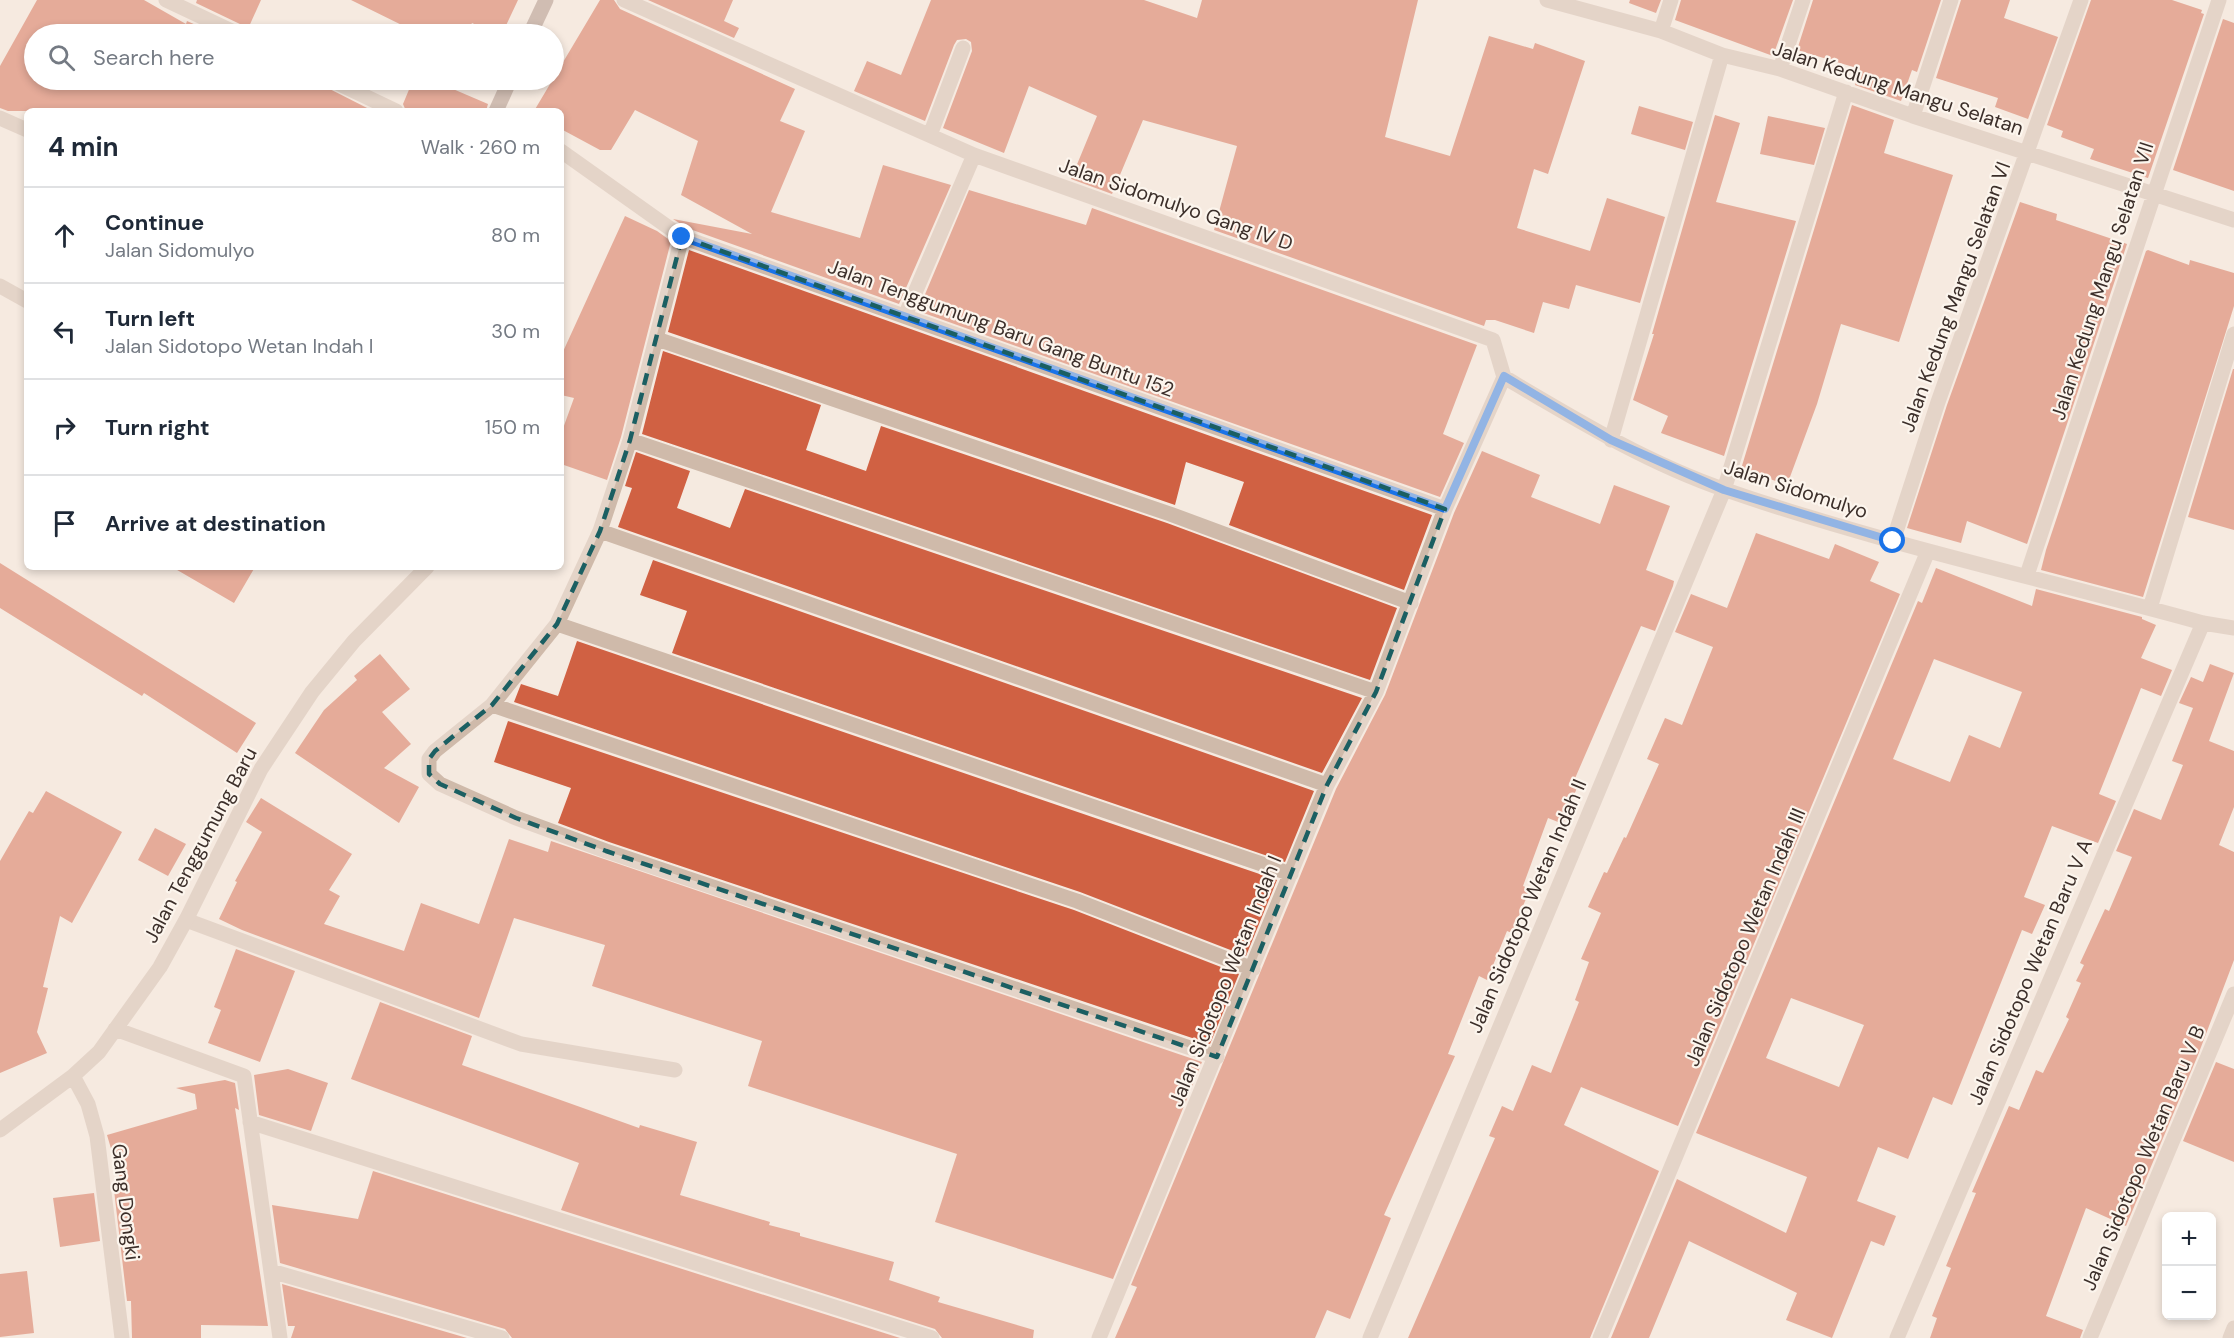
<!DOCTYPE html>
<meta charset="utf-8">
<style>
:root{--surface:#fff;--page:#f6f6f7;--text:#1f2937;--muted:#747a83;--line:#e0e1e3}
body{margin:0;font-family:"DM Sans",sans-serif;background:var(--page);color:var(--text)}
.controls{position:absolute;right:18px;bottom:18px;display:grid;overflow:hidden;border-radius:9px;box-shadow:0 3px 9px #0003}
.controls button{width:54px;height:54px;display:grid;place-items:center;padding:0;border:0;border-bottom:2px solid var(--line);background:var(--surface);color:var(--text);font:30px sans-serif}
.stop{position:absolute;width:18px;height:18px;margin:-14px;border:4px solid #1a73e8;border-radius:50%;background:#fff}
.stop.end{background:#1a73e8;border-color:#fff;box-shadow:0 2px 6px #0008}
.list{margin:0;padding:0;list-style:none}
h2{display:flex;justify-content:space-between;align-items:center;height:78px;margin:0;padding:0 24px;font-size:26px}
h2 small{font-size:20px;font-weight:400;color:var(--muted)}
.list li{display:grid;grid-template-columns:39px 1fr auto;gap:18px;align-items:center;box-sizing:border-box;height:96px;padding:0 24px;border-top:2px solid var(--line)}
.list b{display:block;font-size:22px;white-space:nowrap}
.list p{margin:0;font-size:20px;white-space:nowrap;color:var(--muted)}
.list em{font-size:20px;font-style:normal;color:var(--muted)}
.icon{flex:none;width:33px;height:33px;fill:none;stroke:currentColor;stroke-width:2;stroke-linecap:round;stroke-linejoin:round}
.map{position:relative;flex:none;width:2234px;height:1338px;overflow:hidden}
.search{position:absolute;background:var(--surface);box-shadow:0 3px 9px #0003;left:24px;top:24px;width:540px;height:66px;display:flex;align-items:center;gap:15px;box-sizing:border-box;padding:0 21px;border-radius:33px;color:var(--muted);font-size:22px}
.panel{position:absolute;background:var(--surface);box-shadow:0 3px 9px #0003;left:24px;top:108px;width:540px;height:462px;border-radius:9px}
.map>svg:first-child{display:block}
.building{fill:#d06143;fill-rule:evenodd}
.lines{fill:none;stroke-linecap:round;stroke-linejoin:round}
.lane{stroke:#cfbaaa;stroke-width:15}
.street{stroke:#cfbaaa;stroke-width:15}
.secondary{stroke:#a3887b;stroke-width:15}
.route{stroke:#1a73e8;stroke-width:8}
.marked{fill:none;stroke:#1b5f62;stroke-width:4.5;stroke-dasharray:12 8;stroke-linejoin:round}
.labels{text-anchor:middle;stroke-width:4.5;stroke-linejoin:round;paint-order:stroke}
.street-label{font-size:20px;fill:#3c2f2a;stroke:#fcf5ed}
</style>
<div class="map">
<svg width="2234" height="1338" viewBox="0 0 2234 1338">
<rect width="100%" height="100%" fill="#f5eae0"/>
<path class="building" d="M37,0H144L186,24L187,21L216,34H34V80H286L291,82L292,80H312L373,111H8L0,108V66Z
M197,0H261L247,31L242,25L196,3Z
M351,0H518L502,34H496L472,23L466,34H420Z
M600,0H614L620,9L795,89L780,121L805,131L771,212L860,238L883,165L951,185L899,304L687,228L673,219L752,234L681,195L698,141L635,110L611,150H600L561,129V111H534Z
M648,0H733L724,21L739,28L734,38Z
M931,0H1144L1197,18L1202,0H1418L1385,137L1450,156L1489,36L1533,49L1535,43L1585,61L1548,174L1534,169L1517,228L1590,251L1607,198L1665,217L1640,303L1576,285L1569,309L1543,302L1534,333L1495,320H1486L1484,326L1214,230L1237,146L1143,120L1112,194L1071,179L1097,116L1029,86L1004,153L943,128L972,51L971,42L966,39L957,40L954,45L925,121L854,91L867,61L901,75Z
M1630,0H1661L1656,13L1629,3Z
M1681,0H1793L1773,56L1675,20Z
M1813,0H1941L1917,72L1912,70L1901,101L1855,85L1860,69L1797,50Z
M1961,0H2010L2004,18L2058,37L2028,119L1995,107L1998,98L1936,78Z
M2091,0H2172L2202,10L2201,13L2204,14L2148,178L2090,159L2094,149L2061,137L2063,131L2047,125Z
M2223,19L2234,23V191L2173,170Z
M413,80H432L488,104L486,111H406L403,104Z
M1852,105L1894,120L1884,153L1953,175L1899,342L1841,324L1817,404L1787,485L1741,469Z
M1639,106L1693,122L1685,150L1631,134Z
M1715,115L1740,123L1716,202L1796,221L1724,456L1661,433L1668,416L1633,400L1654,334H1652Z
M1768,116L1825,128L1814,165L1760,154Z
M969,190L1086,225L1092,208L1477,345L1443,434L1464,443L1440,497L918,311Z
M2020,202L2057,214L2056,220L2127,244L2027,544L1967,521L1961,543L1907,528L1947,405Z
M625,216L657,231L671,241L621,437L607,480L561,464V434L574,398L561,395V356Z
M689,250L1432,515L1404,590L1229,525L1244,482L1186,462L1175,505L668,332Z
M2148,250L2189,265L2190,260L2234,273V306L2143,597L2041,570L2046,550L2146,251Z
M663,351L821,405L806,450L866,471L881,426L1167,523L1397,608L1370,680L642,434Z
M2233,369H2234V530L2188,517Z
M1482,451L1540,475L1531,497L1600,524L1614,485L1670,506L1646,570L1674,581L1673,586L1655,631L1641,626L1573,783L1578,785L1563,824L1548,818L1523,886L1530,889L1512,933L1507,931L1487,980L1479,976L1448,1054L1455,1056L1384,1215L1391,1218L1350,1319L1327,1310L1315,1338H1115L1137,1287L1131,1285L1336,789L1385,695L1454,513Z
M636,452L690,471L677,508L730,528L745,489L1362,698L1322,773L618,527L632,488L625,486Z
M1756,533L1829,559L1835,544L1879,562L1870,581L1900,594L1678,1126L1581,1087L1564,1125L1659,1171L1590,1338H1408L1495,1138L1489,1136L1502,1106L1513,1111L1532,1065L1551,1073L1579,1002L1575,1000L1589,962L1581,959L1601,913L1588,907L1604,872L1607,873L1624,837L1626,838L1659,764L1647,759L1665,718L1682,725L1713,647L1675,632L1691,594L1727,608Z
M653,560L1314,791L1285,862L672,653L687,611L640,595Z
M0,563L256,723L237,753L144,693L142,696L0,608Z
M172,567H255L234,603Z
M1936,568L2032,606L2036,589L2142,617V619L2156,625L2141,658L2172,670L2161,696L2141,688L2099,794L2116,801L2098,843L2052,826L2024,897L2045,905L2032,934L2022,930L1952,1105L1933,1097L1908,1159L1878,1147L1857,1201L1896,1216L1884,1246L1871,1241L1832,1338L1786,1320L1797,1293L1689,1241L1649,1338H1611L1677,1179L1786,1233L1807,1177L1696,1133L1918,601L1922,603ZM1934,659L2022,692L2000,748L1969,735L1950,782L1893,759ZM1791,998L1864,1025L1839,1087L1766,1058Z
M577,641L1277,880L1246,956L1080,892L514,702L521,684L558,696Z
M380,654L410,689L382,712L411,744L384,768L419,787L399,823L295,753L324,710L357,680L354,676Z
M2210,664L2234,673L2209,741L2234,751V807L2219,845L2234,852V960L2198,1055L2126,1226L2086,1208L2046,1316L2083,1330L2080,1338H1930L1937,1318L1932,1316L1951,1268L1946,1266L1976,1193L1972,1192L2009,1106L2019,1110L2036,1070L2043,1073L2069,1019L2066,1017L2081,983L2076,981L2084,965L2080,963L2105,909L2109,911L2132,857L2116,851L2134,809L2161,820L2183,765L2172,761L2193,708L2179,703L2191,677L2203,682Z
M508,721L1074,910L1239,974L1210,1044L609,842L558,823L571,788L494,762Z
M46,791L122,832L72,923L60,916L43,987L48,988L37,1032L47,1053L0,1073V861L29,811L33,813Z
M261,798L352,854L329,890L340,896L324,924L404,951L421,903L479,924L509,839L548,852L551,841L1202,1062L1113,1279L935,1222L957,1154L748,1086L762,1041L592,986L605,945L514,918L479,1018L242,930L219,919L237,882L235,881L262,832L246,822Z
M155,828L186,844L168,876L138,860Z
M236,949L295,971L260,1062L208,1043L221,1010L214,1007Z
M380,1002L472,1036L462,1065L639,1128L640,1125L697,1142L680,1195L770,1222L769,1225L800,1233V1236L894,1262L889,1280L940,1297L938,1302L1034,1330L1033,1338H942L935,1329L561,1210L579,1163L351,1079Z
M2216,1062L2234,1069V1162L2183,1141Z
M288,1069L328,1083L311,1131L259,1115L254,1075Z
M225,1080L235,1083L239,1110L235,1108L268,1326L201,1325V1338H132L131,1301H127L114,1190L123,1189L107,1135L197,1109L195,1094L176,1088Z
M373,1171L900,1338H512L505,1329L280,1263L272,1205L358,1219Z
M94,1193L100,1241L60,1247L53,1198Z
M27,1271L34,1333L0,1337V1274Z
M282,1284L467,1338H291L295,1326H288Z"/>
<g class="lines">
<path class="lane" d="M186,920L521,1044L675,1070"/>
<path class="street" d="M166,0L238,34
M624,0L974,155L1493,340L1504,377
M1547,0L1661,31L1722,55L1780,69L1913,116L2234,220
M1661,31L1671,0
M1780,69L1803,0
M331,80L396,111
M1913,116L1951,0
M0,118L27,130
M930,135L963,48
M561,151L682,237L1445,509
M682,237L630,440L600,531L557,624L492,705L435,751L429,759V774L440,784L516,818L606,851L1217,1057
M0,286L27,301
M905,316L974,155
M657,339L1170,514L1411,603
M1504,377C1575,419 1647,463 1726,490C1882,544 2044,579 2203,623L2234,628
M630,440L1376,692
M1611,440L1722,55
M600,531L1327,785
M1893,541L1938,402L2081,0
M2027,575L2219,0
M2150,608L2234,334
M557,624L1291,874
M492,705L1077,901L1253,969
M115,1029L244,1076L280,1338
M73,1076L88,1104L97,1136L122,1338
M250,1122L932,1338
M0,1130L73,1076L99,1052L160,967L186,920L261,769L312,692L354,641L427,567
M271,1271L502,1338
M1099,1338L1327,785L1376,692L1445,509L1504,377
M1370,1338L1724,490L1846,92
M1600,1338L1928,551
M1897,1338L2203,623
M2090,1338L2234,994
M2230,1338L2234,1328"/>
<path class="secondary" d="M530,34L546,0
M496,111L510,80"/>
</g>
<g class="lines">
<path class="route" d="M682,237L1445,509L1504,376L1611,440L1724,490L1893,541"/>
</g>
<path d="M0 0H2234V1338H0ZM682,237L1445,509L1376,692L1327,785L1217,1057L606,851L516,818L440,784L429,774V759L435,751L492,705L557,624L600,531L630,440Z" fill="#f5eae0" fill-opacity=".55" fill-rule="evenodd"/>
<path class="marked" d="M682,237L1445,509L1376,692L1327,785L1217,1057L606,851L516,818L440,784L429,774V759L435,751L492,705L557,624L600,531L630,440Z"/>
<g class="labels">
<g class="street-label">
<text transform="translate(1898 88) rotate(18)" y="7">Jalan Kedung Mangu Selatan</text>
<text transform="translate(1176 204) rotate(19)" y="7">Jalan Sidomulyo Gang IV D</text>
<text transform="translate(2102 281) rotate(-72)" y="7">Jalan Kedung Mangu Selatan VII</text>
<text transform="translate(1955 297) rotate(-70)" y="7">Jalan Kedung Mangu Selatan VI</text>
<text transform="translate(1001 328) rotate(20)" y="7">Jalan Tenggumung Baru Gang Buntu 152</text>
<text transform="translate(1796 489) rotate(18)" y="7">Jalan Sidomulyo</text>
<text transform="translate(200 845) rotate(-62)" y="7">Jalan Tenggumung Baru</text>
<text transform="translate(1527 906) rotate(-67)" y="7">Jalan Sidotopo Wetan Indah II</text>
<text transform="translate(1745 937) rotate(-67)" y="7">Jalan Sidotopo Wetan Indah III</text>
<text transform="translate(2030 972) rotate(-67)" y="7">Jalan Sidotopo Wetan Baru V A</text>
<text transform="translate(1225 981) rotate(-68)" y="7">Jalan Sidotopo Wetan Indah I</text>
<text transform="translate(2143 1158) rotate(-67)" y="7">Jalan Sidotopo Wetan Baru V B</text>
<text transform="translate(126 1202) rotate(83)" y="7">Gang Dongki</text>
</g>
</g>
</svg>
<div class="controls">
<button>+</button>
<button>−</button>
</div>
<div class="stop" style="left:1893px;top:541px"></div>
<div class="stop end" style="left:682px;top:237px"></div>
<div class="search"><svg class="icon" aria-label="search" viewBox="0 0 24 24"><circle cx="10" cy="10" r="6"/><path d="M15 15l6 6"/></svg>Search here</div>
<section class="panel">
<h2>4 min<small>Walk · 260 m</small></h2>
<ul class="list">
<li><svg class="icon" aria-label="ahead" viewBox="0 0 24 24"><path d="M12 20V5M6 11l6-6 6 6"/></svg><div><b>Continue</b><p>Jalan Sidomulyo</p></div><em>80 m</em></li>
<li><svg class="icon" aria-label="left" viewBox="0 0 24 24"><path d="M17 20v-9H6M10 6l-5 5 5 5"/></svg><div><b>Turn left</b><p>Jalan Sidotopo Wetan Indah I</p></div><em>30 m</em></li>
<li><svg class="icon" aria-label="right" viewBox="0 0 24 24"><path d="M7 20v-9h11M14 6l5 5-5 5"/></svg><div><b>Turn right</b></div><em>150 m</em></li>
<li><svg class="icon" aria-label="arrive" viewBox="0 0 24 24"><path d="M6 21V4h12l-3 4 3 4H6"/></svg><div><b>Arrive at destination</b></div></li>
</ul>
</section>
</div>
